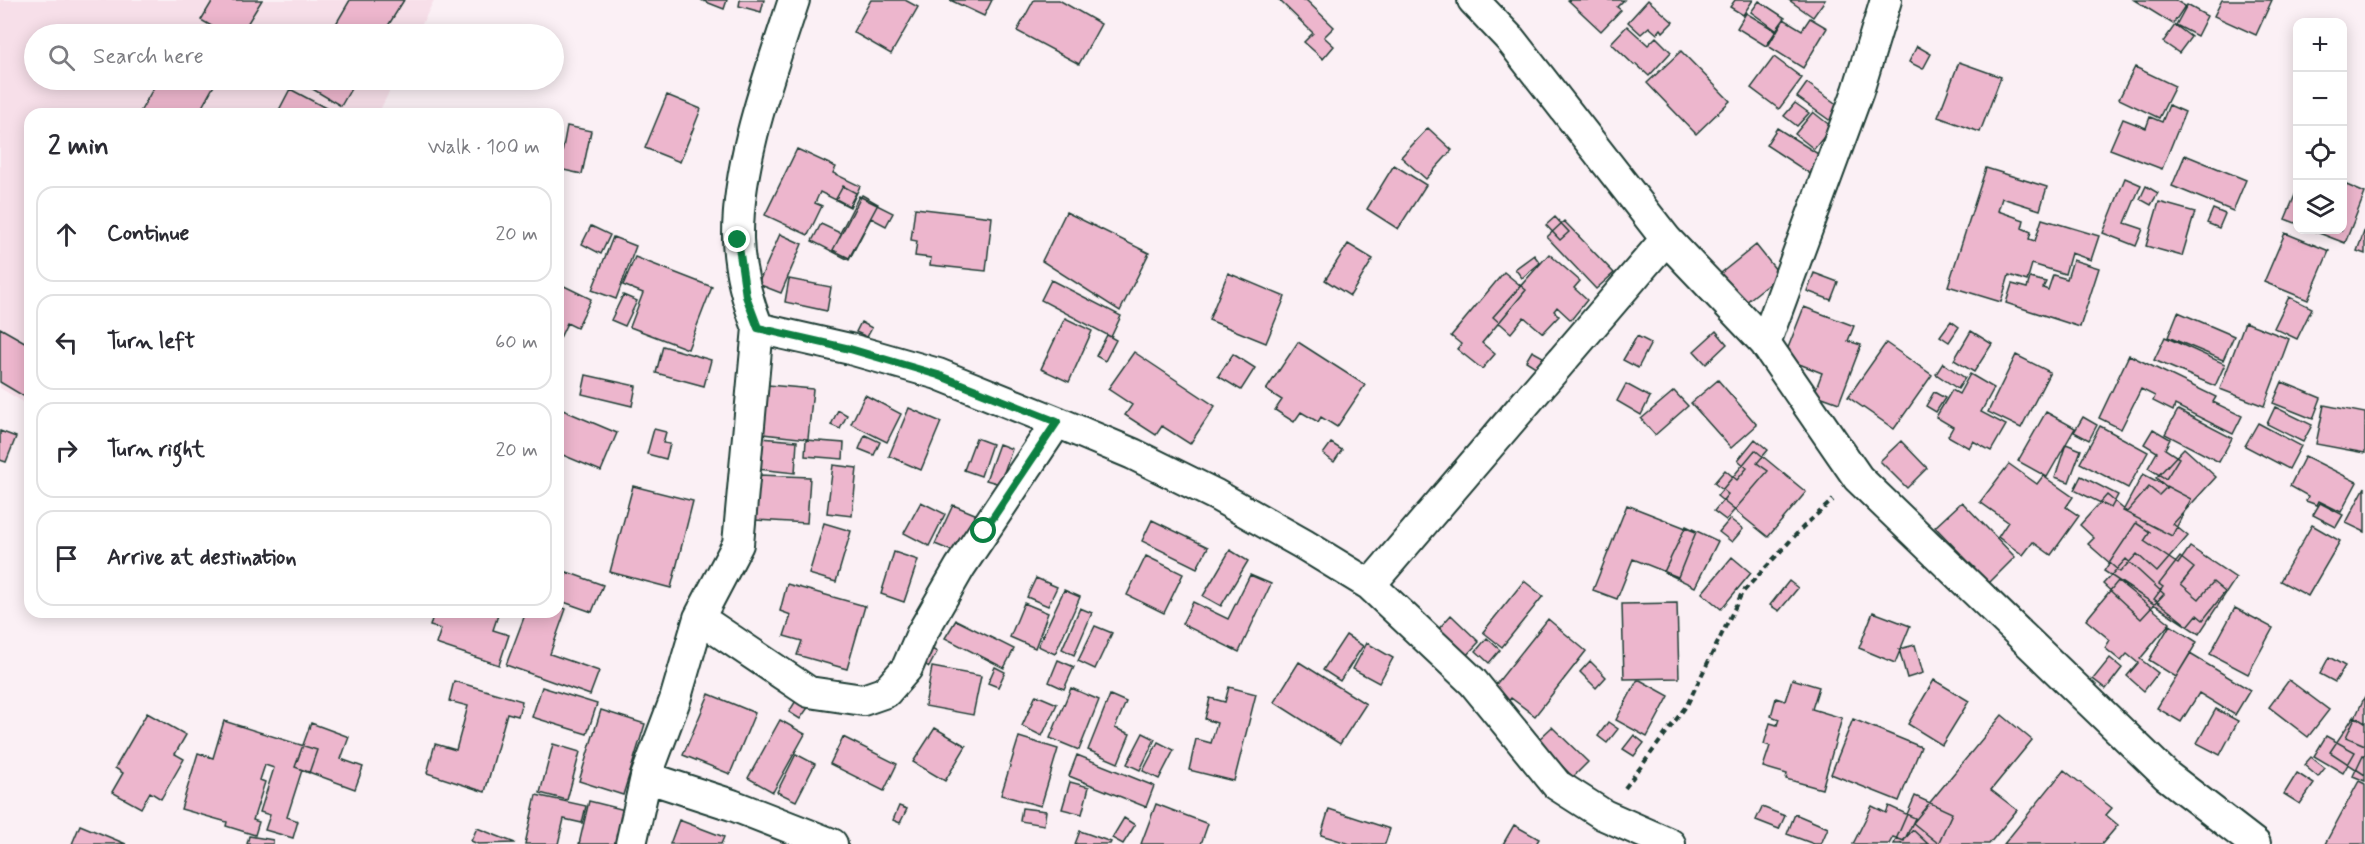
<!DOCTYPE html>
<meta charset="utf-8">
<style>
:root{--surface:#fff;--page:#f2f2f3;--text:#2b2b33;--muted:#7c7c81;--line:#e1e1e2}
body{margin:0;font-family:Mynerve,sans-serif;background:var(--page);color:var(--text)}
.controls{position:absolute;right:18px;top:18px;display:grid;overflow:hidden;border-radius:12px;box-shadow:0 3px 15px #0003}
.controls button{width:54px;height:54px;display:grid;place-items:center;padding:0;border:0;border-bottom:2px solid var(--line);background:var(--surface);color:var(--text);font:30px sans-serif}
.stop{position:absolute;width:18px;height:18px;margin:-14px;border:4px solid #0b8043;border-radius:50%;background:#fff}
.stop.end{background:#0b8043;border-color:#fff;box-shadow:0 2px 6px #0008}
.list{margin:0;padding:0;list-style:none}
h2{display:flex;justify-content:space-between;align-items:center;height:78px;margin:0;padding:0 24px;font-size:26px}
h2 small{font-size:20px;font-weight:400;color:var(--muted)}
.list li{display:grid;grid-template-columns:39px 1fr auto;gap:18px;align-items:center;box-sizing:border-box;height:96px;margin:0 12px 12px;padding:0 12px;border:2px solid var(--line);border-radius:18px}
.list b{display:block;font-size:22px;white-space:nowrap}
.list em{font-size:20px;font-style:normal;color:var(--muted)}
.icon{flex:none;width:33px;height:33px;fill:none;stroke:currentColor;stroke-width:2;stroke-linecap:round;stroke-linejoin:round}
.map{position:relative;flex:none;width:2365px;height:844px;overflow:hidden}
.search{position:absolute;background:var(--surface);box-shadow:0 3px 15px #0003;left:24px;top:24px;width:540px;height:66px;display:flex;align-items:center;gap:15px;box-sizing:border-box;padding:0 21px;border-radius:33px;color:var(--muted);font-size:22px}
.panel{position:absolute;background:var(--surface);box-shadow:0 3px 15px #0003;left:24px;top:108px;width:540px;height:510px;border-radius:18px}
.map>svg:first-child{display:block}
.built{fill:#f7dfe9}
.building{fill:#edb6cd;stroke:#1f3d34;stroke-width:1.5}
.lines{fill:none;stroke-linecap:round;stroke-linejoin:round}
.street-casing{stroke:#1f3d34;stroke-width:34}
.path{stroke:#1f3d34;stroke-width:4;stroke-dasharray:6 4.5;stroke-linecap:butt}
.street{stroke:#fff;stroke-width:30}
.route{stroke:#0b8043;stroke-width:8}
</style>
<div class="map">
<svg width="2365" height="844" viewBox="0 0 2365 844">
<rect width="100%" height="100%" fill="#fbf0f5"/>
<filter id="ink" filterUnits="userSpaceOnUse"><feTurbulence type="fractalNoise" baseFrequency=".0167" numOctaves="2"/><feDisplacementMap in="SourceGraphic" scale="12" xChannelSelector="R" yChannelSelector="G"/><feConvolveMatrix kernelMatrix="1 2 1 2 8 2 1 2 1" color-interpolation-filters="sRGB"/></filter>
<g filter="url(#ink)">
<path class="built" d="M0,0H434L417,34H34V80H395L378,114H30V406L0,388Z"/>
<path class="building" d="M213,0H262L241,34H225L201,20Z
M350,0H404L383,34H330Z
M701,0H727L724,9Z
M740,0H764L761,12L739,6Z
M871,0H905L918,7L891,54L853,32Z
M950,0H992L984,16Z
M1034,0H1059L1101,24L1079,64L1017,31Z
M1279,0H1306L1334,27L1324,37L1334,46L1323,59L1304,42L1313,33Z
M1568,0H1624L1617,7L1621,10L1601,31Z
M1648,0L1673,22L1663,32L1661,29L1657,34L1649,27L1641,34L1628,22Z
M1735,0H1753L1743,15L1730,7Z
M1789,0H1825L1813,17Z
M2134,0H2175L2185,6L2173,24Z
M2222,0H2272L2256,35L2214,16Z
M1759,1L1785,18L1776,30L1751,12Z
M2187,5L2207,16L2197,36L2176,25Z
M1746,13L1776,31L1766,46L1737,28Z
M1810,18L1827,28L1803,68L1768,46L1784,19L1802,30Z
M2175,25L2191,37L2179,53L2163,42Z
M1627,26L1648,45L1656,37L1671,52L1649,76L1636,64L1634,65L1611,43Z
M1917,46L1931,54L1923,69L1909,62Z
M1681,51L1730,101L1696,134L1647,83Z
M1774,57L1802,78L1779,109L1751,88Z
M1959,62L2001,77L1980,132L1938,117Z
M2135,67L2175,86L2159,118L2119,99Z
M158,80H217L198,114H139Z
M303,80H356L341,106L301,82Z
M1807,83L1842,108L1832,122L1797,97Z
M290,89L337,114H277Z
M667,95L701,109L680,162L645,148Z
M1795,103L1809,113L1797,126L1784,116Z
M2169,105L2185,112L2162,169L2110,149L2123,119L2146,128L2150,117L2162,122Z
M1813,112L1832,127L1814,149L1795,134Z
M567,126L591,131L582,174L559,169Z
M1428,128L1452,150L1426,179L1401,157Z
M1777,128L1826,159L1815,177L1766,145Z
M797,149L836,167L833,173L860,186L850,207L820,192L815,203L822,206L808,235L765,215Z
M2185,155L2246,180L2233,211L2172,186Z
M1394,165L1426,185L1398,229L1367,209Z
M1986,168L2047,187L2040,210L2002,198L1998,211L2024,220L2022,228L2031,232L2029,239L2035,241L2042,219L2099,236L2091,260L2071,253L2065,274L2032,264L2027,281L2009,275L2001,302L1948,286Z
M2125,178L2141,185L2125,223L2143,229L2136,246L2103,233Z
M2342,183L2365,193L2345,243L2311,230H2342Z
M843,186L856,193L849,206L836,199Z
M2146,186L2158,193L2151,205L2140,199Z
M2298,188V224L2285,219Z
M862,195L878,204L849,258L833,250Z
M859,196L893,213L886,226L871,218L849,260L812,241L821,224L840,233Z
M2159,202L2195,212L2182,256L2146,246Z
M915,208L992,217L986,271L930,265L931,258L915,256L917,241L911,240Z
M2213,209L2225,214L2219,228L2207,223Z
M1066,212L1149,253L1120,311L1042,261Z
M1555,217L1569,232L1560,240L1546,225Z
M1564,221L1614,273L1596,289L1547,237Z
M591,226L610,235L601,254L582,244Z
M2365,229V254L2357,251Z
M2285,233L2329,251L2308,300L2264,282Z
M780,234L802,244L781,293L758,284Z
M613,237L636,246L616,299L592,290Z
M1348,244L1373,259L1350,296L1325,280Z
M1756,245L1780,275L1741,306L1716,277Z
M1549,254L1580,281L1574,288L1587,300L1571,320L1557,307L1554,311L1559,316L1543,333L1524,317L1511,333L1493,317Z
M1534,255L1540,263L1522,278L1515,269Z
M635,257L712,287L688,349L630,327L643,293L623,285Z
M2073,260L2099,268L2080,327L2006,303L2012,284L2027,288L2030,278L2046,282L2043,288L2048,290L2053,275L2067,279Z
M1504,272L1526,290L1482,343L1495,354L1482,369L1457,349L1461,344L1451,336Z
M1228,273L1285,297L1266,343L1209,320Z
M1814,273L1838,282L1831,300L1807,291Z
M789,279L831,287L827,311L785,302Z
M1051,280L1121,316L1111,337L1041,300Z
M558,283L591,299L577,328L567,323L558,342Z
M623,295L637,301L625,326L611,320Z
M2289,297L2312,308L2297,339L2274,328Z
M1804,307L1854,326L1848,341L1861,345L1839,403L1814,394L1822,373L1784,358Z
M2178,312L2234,336L2223,360L2168,337Z
M1065,318L1092,331L1069,382L1041,369Z
M1951,321L1959,327L1949,342L1940,336Z
M861,322L872,328L867,337L856,332Z
M2245,322L2289,339L2264,406L2220,389Z
M0,328L30,345V400L0,382Z
M1716,331L1727,344L1706,364L1694,351Z
M1971,331L1992,344L1974,372L1954,360Z
M1107,335L1116,340L1105,361L1096,356Z
M1637,336L1651,343L1638,368L1623,360Z
M2165,337L2225,364L2215,386L2154,360Z
M1298,342L1365,385L1337,427L1321,417L1318,422L1301,412L1294,422L1275,410L1282,400L1266,390Z
M1886,343L1932,375L1894,429L1848,397Z
M663,346L711,360L704,386L656,373Z
M1532,351L1543,357L1537,368L1526,361Z
M1134,352L1215,406L1190,444L1162,426L1156,435L1125,415L1132,405L1108,389Z
M1233,354L1255,368L1241,390L1218,376Z
M2016,355L2050,372L2021,428L1988,412Z
M2129,355L2216,397L2213,402L2242,416L2233,434L2175,405L2173,411L2153,401L2155,396L2141,389L2121,429L2099,418Z
M1943,363L1965,378L1958,389L1936,374Z
M1970,374L1994,388L1981,412L2006,425L1991,451L1973,441L1969,448L1948,436L1953,427L1936,417L1952,390L1959,394Z
M586,375L636,386L632,406L582,394Z
M1718,380L1757,425L1731,448L1691,403Z
M2282,382L2321,398L2313,419L2273,403Z
M1626,384L1650,397L1641,415L1617,401Z
M768,385L813,389L808,439L763,434Z
M1674,391L1688,406L1655,435L1641,419Z
M1934,392L1945,398L1936,412L1926,406Z
M865,395L901,414L887,442L851,424Z
M2324,405L2365,413V453L2316,444Z
M2275,407L2312,425L2303,442L2267,424Z
M558,408L617,433L601,471L558,453Z
M909,408L941,422L921,470L889,456Z
M838,410L847,415L840,429L831,425Z
M2178,410L2232,438L2219,462L2165,434Z
M2046,412L2075,428L2047,477L2018,461Z
M2083,417L2097,425L2089,440L2074,432Z
M2258,423L2301,446L2289,469L2245,446Z
M2100,426L2148,452L2128,488L2080,463Z
M654,429L666,432L663,443L670,444L666,459L647,454Z
M2153,429L2170,439L2165,449L2179,458L2166,479L2148,468L2157,452L2144,444Z
M0,431L16,437L6,462L0,460Z
M865,435L880,442L874,455L859,449Z
M760,438L797,441L795,473L758,469Z
M976,438L992,444L981,476L964,470Z
M1755,439L1768,450L1757,463L1768,471L1726,520L1714,511L1728,494L1714,483L1725,470L1737,480L1747,468L1738,460Z
M806,440L844,443L843,459L805,456Z
M1901,441L1927,468L1907,488L1880,461Z
M1331,443L1342,450L1334,462L1323,454Z
M999,444L1012,449L1000,484L986,480Z
M2066,444L2081,450L2069,482L2055,477Z
M2184,448L2216,477L2173,524L2188,536L2157,572L2137,554L2120,572L2088,544L2094,538L2080,525L2107,495L2127,512L2149,487L2159,495L2167,487L2156,478Z
M1755,450L1806,492L1768,537L1717,496Z
M2305,456L2357,482L2341,512L2319,501L2317,505L2306,501L2308,496L2290,486Z
M2009,464L2037,484L2043,476L2073,497L2066,507L2079,516L2051,555L2033,542L2023,555L1998,537L2008,522L1980,502Z
M833,465L857,468L852,516L827,513Z
M2143,474L2191,499L2172,536L2123,511Z
M759,475L810,477L807,523L756,520Z
M2081,476L2118,495L2111,508L2074,490Z
M633,486L693,501L671,588L610,572Z
M2365,487V532L2346,523Z
M921,502L945,514L929,546L904,533Z
M1962,502L2015,557L1989,583L1935,527Z
M2320,503L2343,515L2336,527L2313,515Z
M953,505L982,517L964,556L935,544Z
M1627,505L1696,532L1678,577L1633,559L1617,599L1593,590Z
M1730,519L1743,529L1732,542L1719,532Z
M1152,520L1208,547L1197,568L1142,541Z
M824,523L851,531L836,582L809,574Z
M2136,523L2150,532L2144,541L2178,564L2190,547L2236,578L2199,634L2104,571Z
M2312,525L2340,541L2308,596L2280,581Z
M1686,526L1718,541L1695,587L1664,572Z
M1230,550L1248,561L1221,606L1203,596Z
M894,552L918,560L904,602L881,594Z
M1146,556L1183,574L1164,613L1127,595Z
M1732,557L1751,573L1721,609L1702,593Z
M2180,557L2194,568L2181,584L2199,599L2213,582L2225,592L2203,620L2197,615L2188,626L2154,599L2163,587L2159,584Z
M2126,559L2164,594L2141,619L2103,584Z
M567,572L603,585L592,612L558,600Z
M1250,575L1271,584L1239,652L1182,624L1193,602L1228,619Z
M1036,578L1057,587L1048,606L1027,597Z
M1524,581L1543,596L1502,647L1483,632Z
M1789,581L1798,588L1779,611L1770,605Z
M2118,581L2170,623L2140,659L2158,673L2144,691L2127,676L2138,663L2127,654L2121,661L2105,648L2110,640L2086,620Z
M787,584L865,606L847,669L797,655L802,641L784,636L791,615L780,611Z
M1064,590L1080,597L1055,654L1038,646Z
M1024,603L1048,613L1035,648L1010,637Z
M1677,603L1679,678L1624,679L1622,604Z
M558,606L566,609L550,654L599,671L590,695L506,665L526,612H558Z
M1080,608L1092,613L1074,655L1062,649Z
M2235,608L2273,628L2248,674L2210,654Z
M434,612H499L493,630L509,635L499,665L436,644L441,629L430,626Z
M1873,612L1910,626L1895,663L1859,648Z
M1451,615L1479,642L1463,659L1435,633Z
M1548,619L1586,651L1535,716L1511,698L1502,710L1486,697Z
M956,620L1014,649L1004,668L945,638Z
M2170,625L2197,642L2176,677L2149,660Z
M1095,626L1112,633L1095,669L1078,661Z
M1346,635L1363,646L1340,681L1323,670Z
M1487,638L1500,650L1489,663L1476,651Z
M1367,643L1393,658L1379,683L1353,669Z
M1915,645L1923,673L1907,678L1899,649Z
M927,646L937,652L929,667L919,660Z
M2190,654L2250,690L2235,715L2199,693L2181,722L2157,708Z
M2329,657L2345,666L2335,682L2320,674Z
M2110,658L2122,668L2106,689L2093,679Z
M1058,660L1074,667L1064,689L1049,682Z
M1590,661L1606,677L1596,688L1580,672Z
M1299,662L1366,704L1340,744L1274,702Z
M932,667L981,676L973,715L925,706Z
M995,667L1005,672L998,687L988,683Z
M1638,679L1669,696L1647,737L1616,720Z
M1792,679L1819,687L1812,709L1842,718L1822,789L1786,779L1787,774L1763,767L1770,746L1764,744L1770,723L1777,725L1779,719L1771,716L1776,698L1785,701Z
M1934,680L1969,701L1942,745L1908,724Z
M2289,680L2329,710L2308,737L2269,707Z
M454,681L522,701L518,716L507,713L485,792L427,773L435,744L456,750L468,706L449,701Z
M542,687L597,704L587,734L532,717Z
M1229,687L1256,694L1234,781L1189,770L1196,739L1211,743L1217,723L1205,719L1210,698L1225,702Z
M1071,688L1099,700L1079,750L1050,738Z
M709,694L755,713L730,774L683,755Z
M800,694L812,702L800,719L789,712Z
M1036,695L1057,704L1042,736L1022,726Z
M1110,695L1126,702L1115,728L1130,734L1118,763L1088,750Z
M2365,696V745L2346,737Z
M2216,709L2238,721L2220,755L2197,743Z
M601,710L645,724L623,795L579,781Z
M147,713L186,735L175,754L184,759L161,799L150,792L141,808L112,792L123,773L115,768Z
M2002,715L2032,740L1991,790L2017,810L1989,844H1939L1913,823Z
M2354,716L2365,723V775L2330,752Z
M1853,719L1921,747L1899,801L1831,774Z
M780,720L805,734L773,792L748,778Z
M224,721L317,750L309,773L302,770L287,817L298,821L293,838L265,830L270,815L260,812L274,768L265,765L260,780L265,782L253,820L259,822L255,835L226,826L227,822L181,809L198,753L213,758Z
M1608,722L1618,729L1607,743L1598,736Z
M311,723L349,737L341,759L363,767L355,789L295,767Z
M1552,727L1588,762L1573,777L1537,741Z
M935,728L966,746L945,781L913,762Z
M1143,733L1155,739L1140,770L1127,764Z
M1634,735L1644,743L1634,756L1623,749Z
M2326,736L2355,752L2343,773L2314,756Z
M843,737L897,764L884,791L830,764Z
M1019,737L1058,749L1041,806L1001,795Z
M1158,742L1174,750L1159,779L1143,771Z
M553,744L580,752L567,800L540,793Z
M796,754L815,764L796,801L777,792Z
M1077,755L1154,786L1146,807L1069,776Z
M2363,755L2365,756V781L2353,776Z
M2311,757L2325,768L2318,777L2304,765Z
M2064,770L2112,808L2106,815L2118,825L2102,844H2004Z
M2297,773L2314,784L2300,804L2284,794Z
M2359,781L2365,784V844H2325Z
M1070,782L1089,787L1082,814L1062,809Z
M536,795L586,806L582,823L564,819L558,844H525Z
M1915,796L1952,813L1938,844H1894Z
M589,801L637,813L629,844H579Z
M1156,804L1208,824L1201,844H1141Z
M899,806L907,809L900,823L893,820Z
M1872,806L1886,813L1889,806L1915,818L1904,841L1893,837L1889,844H1853Z
M1762,807L1785,816L1779,829L1756,820Z
M1022,808L1046,811L1044,825L1020,821Z
M1329,809L1390,829L1385,844H1350L1321,835Z
M1795,814L1828,828L1821,844H1814L1787,834Z
M1124,818L1135,825L1123,844L1112,838Z
M679,820L724,837L721,844H670Z
M80,825L126,844H72Z
M1514,825L1539,839L1536,844H1503Z
M477,828L515,843L478,844L471,841Z
M1913,830L1928,844H1900Z
M1080,831L1111,842L1110,844H1075Z
M249,836L273,840V844H247Z"/>
<g class="lines">
<g class="street-casing">
<path id="street" d="M1473,0L1510,39L1666,239L1765,343L1858,478L2167,776L2255,844
M758,328L850,349L938,374L1057,422L1133,454L1216,495L1303,544L1370,585L1473,682L1557,785L1604,815L1670,844
M1765,343L1858,91L1886,0
M1370,585L1666,239
M699,618L809,692L863,700L886,692L907,668L922,633L960,567L1057,422
M646,777L732,805L832,844
M631,844L646,777L675,700L699,618L738,544L758,328C747,300 739,270 738,239C737,161 770,74 794,0"/>
</g>
<path class="path" d="M1625,788L1687,705L1742,593L1803,527L1833,500"/>
<use href="#street" class="street"/>
</g>
</g>
<g class="lines" filter="url(#ink)">
<path class="route" d="M738,240L746,296L758,328L850,349L938,375L1057,422L984,531"/>
</g>
</svg>
<div class="controls">
<button>+</button>
<button>−</button>
<button><svg class="icon" aria-label="locate" viewBox="0 0 24 24"><circle cx="12" cy="12" r="6"/><path d="M12 2v4M12 18v4M2 12h4M18 12h4"/></svg></button>
<button><svg class="icon" aria-label="layers" viewBox="0 0 24 24"><path d="M12 4l9 5-9 5-9-5zM3 14l9 5 9-5"/></svg></button>
</div>
<div class="stop" style="left:984px;top:531px"></div>
<div class="stop end" style="left:738px;top:240px"></div>
<div class="search"><svg class="icon" aria-label="search" viewBox="0 0 24 24"><circle cx="10" cy="10" r="6"/><path d="M15 15l6 6"/></svg>Search here</div>
<section class="panel">
<h2>2 min<small>Walk · 100 m</small></h2>
<ul class="list">
<li><svg class="icon" aria-label="ahead" viewBox="0 0 24 24"><path d="M12 20V5M6 11l6-6 6 6"/></svg><div><b>Continue</b></div><em>20 m</em></li>
<li><svg class="icon" aria-label="left" viewBox="0 0 24 24"><path d="M17 20v-9H6M10 6l-5 5 5 5"/></svg><div><b>Turn left</b></div><em>60 m</em></li>
<li><svg class="icon" aria-label="right" viewBox="0 0 24 24"><path d="M7 20v-9h11M14 6l5 5-5 5"/></svg><div><b>Turn right</b></div><em>20 m</em></li>
<li><svg class="icon" aria-label="arrive" viewBox="0 0 24 24"><path d="M6 21V4h12l-3 4 3 4H6"/></svg><div><b>Arrive at destination</b></div></li>
</ul>
</section>
</div>
